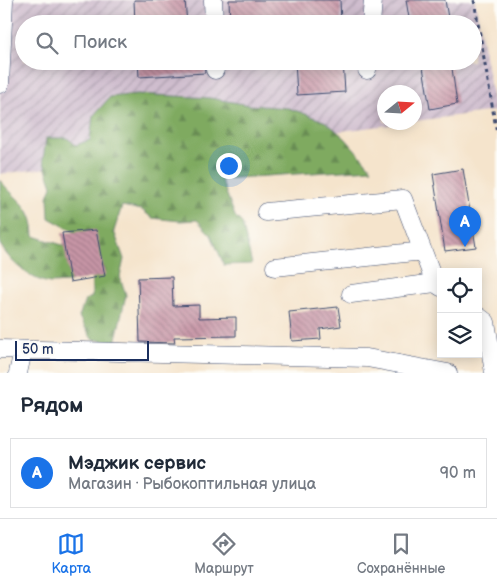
<!DOCTYPE html>
<html lang="ru">
<meta charset="utf-8">
<style>
:root{--surface:#fff;--page:#f2f2f3;--text:#1f2937;--muted:#747a83;--line:#e0e1e3;--accent:#1a73e8}
body{margin:0;font-family:"Balsamiq Sans",sans-serif;background:var(--page);color:var(--text)}
.controls{position:absolute;right:15px;bottom:15px;display:grid;overflow:hidden;border-radius:0px;box-shadow:0 2px 12px #0003}
.controls button{width:45px;height:45px;display:grid;place-items:center;padding:0;border:0;border-bottom:1px solid var(--line);background:var(--surface);color:var(--text);font:25px sans-serif}
.compass{position:absolute;left:377px;top:85px;width:45px;height:45px;border-radius:50%;background:var(--surface);box-shadow:0 2px 12px #0003;rotate:72deg}
.scale{position:absolute;left:15px;bottom:12px;width:134px;box-sizing:border-box;padding-left:5px;border:2px solid #1b2f5e;border-top:0;font-size:14px;line-height:18px;white-space:nowrap;color:#1b2f5e;-webkit-text-stroke:4px #fdfcf7;paint-order:stroke}
.you{position:absolute;left:228px;top:165px;width:18px;height:18px;margin:-12px;border:4px solid #fff;border-radius:50%;background:#1a73e8;box-shadow:0 0 0 8px #1a73e833}
.badge{display:grid;place-items:center;width:32px;height:32px;border-radius:50%;background:var(--accent);color:#fff;font-size:16px;font-weight:700}
.pin{position:absolute;translate:-50% -41px;filter:drop-shadow(0 1px 2px #0008)}
.pin::after{content:'';position:absolute;top:26px;width:18px;height:15px;background:inherit;clip-path:polygon(0 0,100% 0,50% 100%)}
.list{margin:0;padding:0;list-style:none}
h2{display:flex;justify-content:space-between;align-items:center;height:65px;margin:0;padding:0 20px;font-size:21px}
h2 small{font-size:16px;font-weight:400;color:var(--muted)}
.list li{display:grid;grid-template-columns:32px 1fr auto;gap:15px;align-items:center;box-sizing:border-box;height:70px;margin:0 10px 10px;padding:0 10px;border:1px solid var(--line);border-radius:0px}
.list b{display:block;font-size:19px;white-space:nowrap}
.list p{margin:0;font-size:16px;white-space:nowrap;color:var(--muted)}
.list em{font-size:16px;font-style:normal;color:var(--muted)}
.icon{flex:none;width:28px;height:28px;fill:none;stroke:currentColor;stroke-width:2;stroke-linecap:round;stroke-linejoin:round}
.map{position:relative;flex:none;width:497px;height:373px;overflow:hidden}
.search{position:absolute;background:var(--surface);box-shadow:0 2px 12px #0003;left:15px;right:15px;top:15px;height:55px;display:flex;align-items:center;gap:12px;box-sizing:border-box;padding:0 18px;border-radius:28px;color:var(--muted);font-size:19px}
.sheet{height:145px;background:var(--surface)}
nav{display:flex;justify-content:space-around;align-items:center;box-sizing:border-box;height:70px;border-top:1px solid var(--line);background:var(--surface);font-size:14px;color:var(--muted)}
nav a{display:grid;justify-items:center;gap:2px}
nav .on{color:var(--accent)}
.map>svg:first-child{display:block}
.industrial{fill:url(#industrial-furrows);fill-rule:evenodd}
.forest{fill:url(#forest-firs);stroke:#4d6c60}
.building{fill:url(#building-back-hatch)}
.lines{fill:none;stroke-linecap:round;stroke-linejoin:round}
.minor-casing{stroke:#3c4a6e;stroke-width:19}
.path{stroke:#3c4a6e;stroke-width:3;stroke-dasharray:4 4;stroke-linecap:butt}
.minor{stroke:#fff;stroke-width:18}
</style>
<div class="map">
<svg width="497" height="373" viewBox="0 0 497 373">
<defs>
<pattern id="industrial-furrows" width="10" height="10" patternUnits="userSpaceOnUse" patternTransform="scale(1.25)"><rect width="10" height="10" fill="#cfbdce"/><path d="M-1 1l2-2M0 10L10 0M9 11l2-2" fill="none" stroke="#a79aaa"/></pattern>
<pattern id="forest-firs" width="22" height="20" patternUnits="userSpaceOnUse" patternTransform="scale(1.25)"><rect width="22" height="20" fill="#7faa61"/><path d="M5 1l3.5 6h-7zM16 11l3.5 6h-7z" fill="#678b53"/></pattern>
<pattern id="building-back-hatch" width="6" height="6" patternUnits="userSpaceOnUse" patternTransform="scale(1.25)"><rect width="6" height="6" fill="#c795a6"/><path d="M-1 5l2 2M0 0l6 6M5-1l2 2" fill="none" stroke="#a17a8a"/></pattern>
</defs>
<rect width="100%" height="100%" fill="#fdfcf7"/>
<filter id="ink" filterUnits="userSpaceOnUse"><feTurbulence type="fractalNoise" baseFrequency=".02" numOctaves="2"/><feDisplacementMap in="SourceGraphic" scale="10" xChannelSelector="R" yChannelSelector="G"/><feConvolveMatrix kernelMatrix="1 2 1 2 8 2 1 2 1" color-interpolation-filters="sRGB"/></filter>
<filter id="wash" filterUnits="userSpaceOnUse"><feTurbulence type="fractalNoise" baseFrequency=".0096" numOctaves="4" result="noise"/><feDisplacementMap in="SourceGraphic" scale="20" xChannelSelector="R" yChannelSelector="G"/><feGaussianBlur stdDeviation="1.12" result="paint"/><feColorMatrix in="noise" values="0 0 0 0 0 0 0 0 0 0 0 0 0 0 0 0 0 1.4 0 .05"/><feComposite in="paint" operator="in"/></filter>
<g filter="url(#wash)">
<rect width="100%" height="100%" fill="#f5e4cc"/>
<path class="industrial" d="M0,0H475L495,111L415,121L414,92H384V122L405,123L0,174ZM24,24H473V61H24Z"/>
<path class="forest" d="M137,94L210,98L249,105L288,108L303,113L326,122L345,138L372,169L221,179L235,216L242,223L252,264L224,265L211,235L197,220L180,221L152,218L142,210L122,206L114,231L124,259L120,277L126,295L115,343L92,339L79,317L85,300L92,297L91,241L49,218L48,197L52,186L43,160L46,138H67L76,145L90,140L93,116L110,97Z
M0,180C17,202 33,204 34,236L75,249L81,271L70,282C64,282 56,283 50,283C30,280 9,261 0,244Z"/>
<g id="blocks">
<path class="building" d="M134,0H185L187,24H135Z
M229,0H340L341,24H230Z
M406,0H445L449,24H410Z
M138,61H204L205,73L139,77Z
M295,61H343L345,92L297,95Z
M422,61H451L457,104L430,109Z
M463,169L476,247L445,251L433,174Z
M96,230L105,276L70,282L62,233Z
M172,277L173,306L199,305V318L236,317V336L174,337L175,343L140,342L138,278Z
M338,307L341,326L320,329L321,339L292,341L289,312Z"/>
</g>
</g>
<g filter="url(#ink)">
<use href="#blocks" fill-opacity="0" stroke="#3c4a6e" stroke-width="1"/>
<g class="lines">
<g class="minor-casing">
<path id="minor" d="M213,0L214,24
M371,24L373,0
M215,61V70
M367,70L368,61
M0,84L4,0
M266,212L403,199L435,283L441,287
M275,267L423,251
M351,294L435,283
M478,316L486,322L494,373
M0,349L367,358L448,373
M18,373L23,351"/>
</g>
<path class="path" d="M474,0L497,134"/>
<use href="#minor" class="minor"/>
</g>
</g>
</svg>
<div class="controls">
<button><svg class="icon" aria-label="locate" viewBox="0 0 24 24"><circle cx="12" cy="12" r="6"/><path d="M12 2v4M12 18v4M2 12h4M18 12h4"/></svg></button>
<button><svg class="icon" aria-label="layers" viewBox="0 0 24 24"><path d="M12 4l9 5-9 5-9-5zM3 14l9 5 9-5"/></svg></button>
</div>
<svg class="compass" viewBox="-18 -18 36 36"><path d="M0-13l5 13h-10z" fill="#e53935"/><path d="M0 13l5-13h-10z" fill="#747a83"/></svg>
<div class="scale">50 m</div>
<div class="you"></div>
<div class="pin badge" style="left:465px;top:247px">A</div>
<div class="search"><svg class="icon" aria-label="search" viewBox="0 0 24 24"><circle cx="10" cy="10" r="6"/><path d="M15 15l6 6"/></svg>Поиск</div>
</div>
<section class="sheet">
<h2>Рядом<small></small></h2>
<ul class="list">
<li><span class="badge">A</span><div><b>Мэджик сервис</b><p>Магазин · Рыбокоптильная улица</p></div><em>90 m</em></li>
</ul>
</section>
<nav>
<a class="on"><svg class="icon" aria-label="map" viewBox="0 0 24 24"><path d="M3 6l6-2 6 2 6-2v14l-6 2-6-2-6 2zM9 4v14M15 6v14"/></svg>Карта</a>
<a><svg class="icon" aria-label="directions" viewBox="0 0 24 24"><path d="M12 3l9 9-9 9-9-9zM9 14v-3h6M13 9l2 2-2 2"/></svg>Маршрут</a>
<a><svg class="icon" aria-label="saved" viewBox="0 0 24 24"><path d="M7 4h10v16l-5-4-5 4z"/></svg>Сохранённые</a>
</nav>
